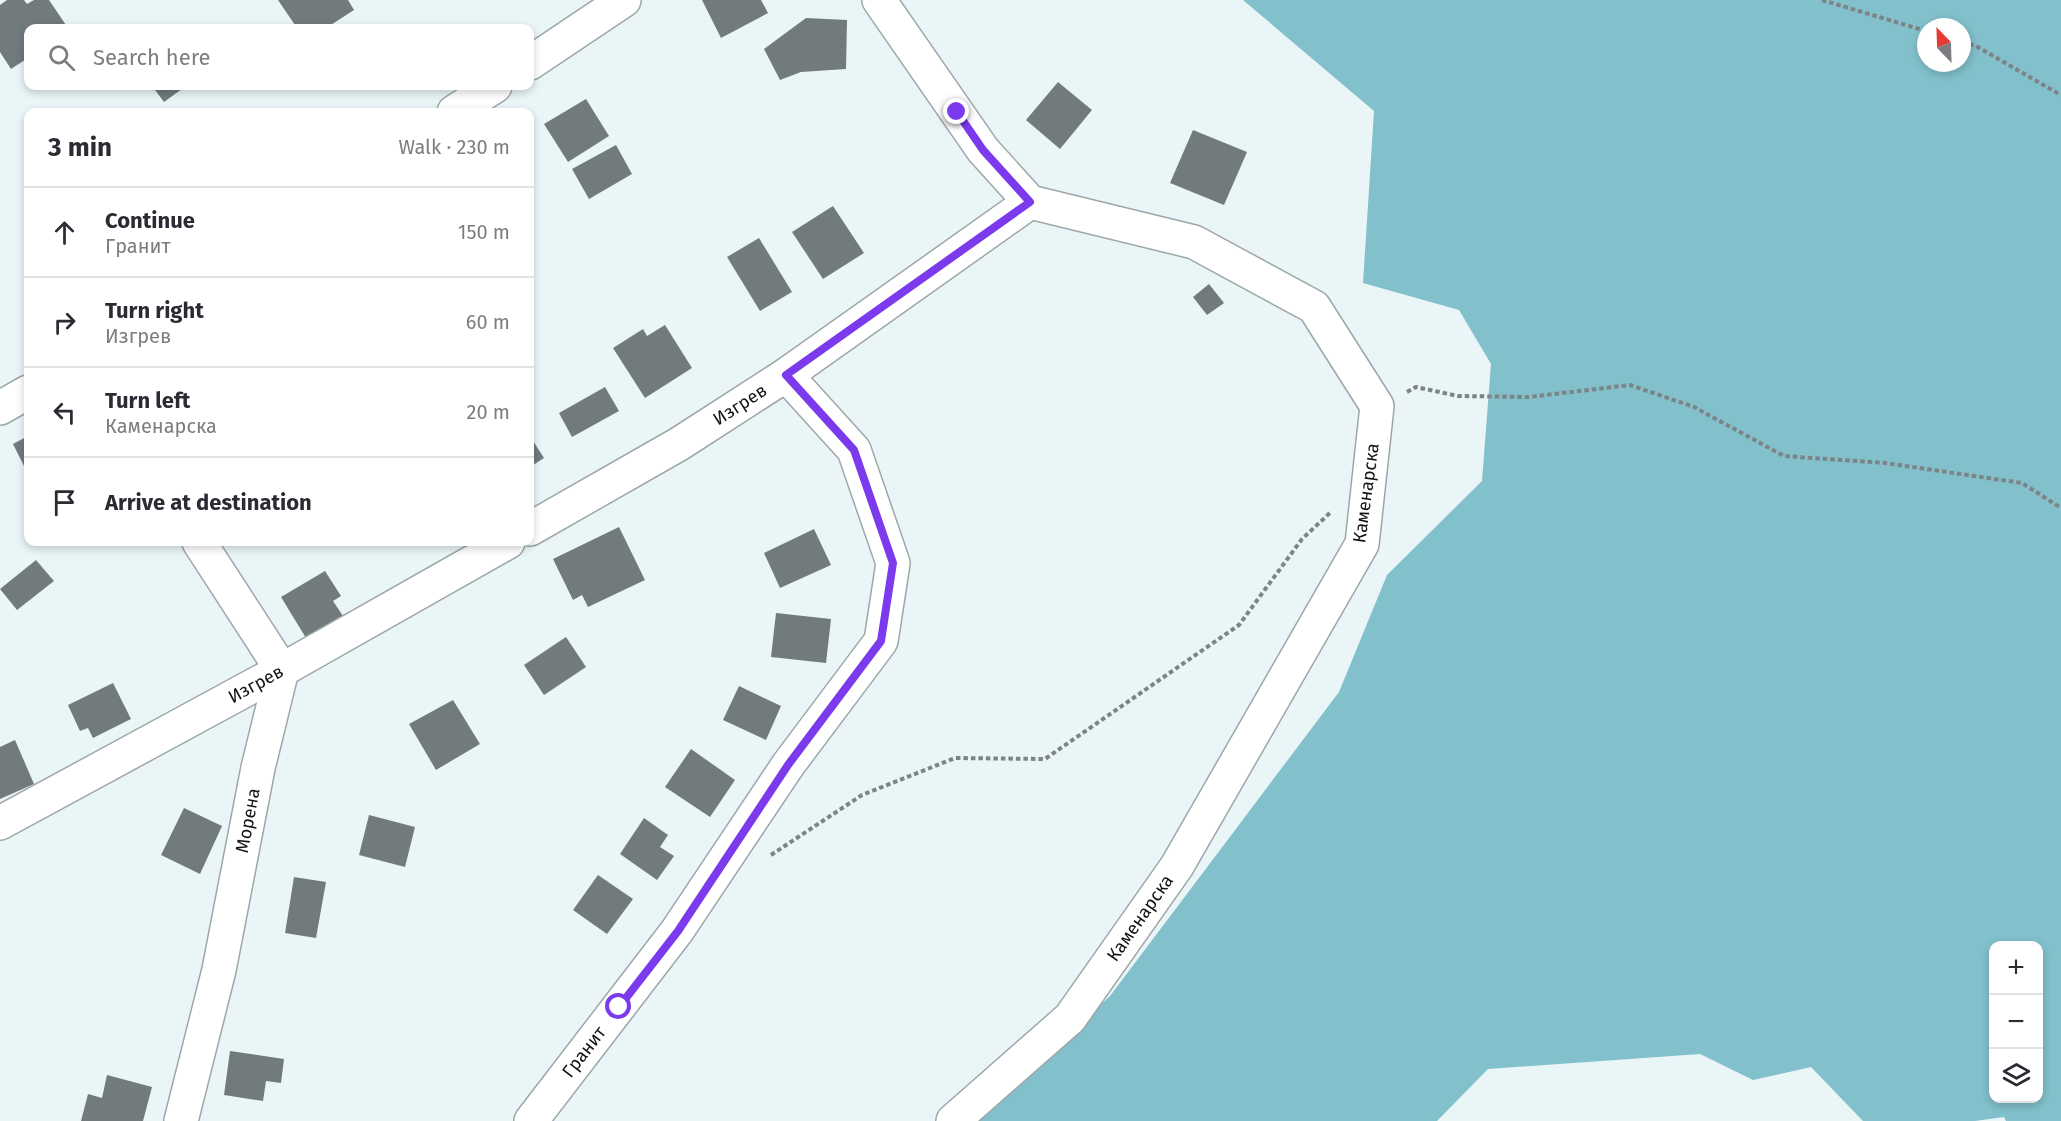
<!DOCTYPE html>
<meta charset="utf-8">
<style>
:root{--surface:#fff;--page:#f2f2f3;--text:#2b2b33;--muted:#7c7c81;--line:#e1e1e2}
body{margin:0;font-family:"Fira Sans",sans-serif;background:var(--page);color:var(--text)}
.controls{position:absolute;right:18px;bottom:18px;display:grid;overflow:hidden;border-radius:12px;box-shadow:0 3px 9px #0003}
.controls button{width:54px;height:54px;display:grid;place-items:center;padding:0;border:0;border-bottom:2px solid var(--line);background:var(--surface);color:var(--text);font:30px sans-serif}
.compass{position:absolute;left:1917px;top:18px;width:54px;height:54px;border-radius:50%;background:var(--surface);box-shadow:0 3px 9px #0003;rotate:337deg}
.stop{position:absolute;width:18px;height:18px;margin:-14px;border:4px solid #7c3aed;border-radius:50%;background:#fff}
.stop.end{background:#7c3aed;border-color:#fff;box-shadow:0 2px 6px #0008}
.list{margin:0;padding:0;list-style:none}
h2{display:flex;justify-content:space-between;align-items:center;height:78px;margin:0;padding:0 24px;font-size:26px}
h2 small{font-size:20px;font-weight:400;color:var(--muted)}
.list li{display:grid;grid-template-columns:39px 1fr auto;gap:18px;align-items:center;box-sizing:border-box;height:90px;padding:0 24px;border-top:2px solid var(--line)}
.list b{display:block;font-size:22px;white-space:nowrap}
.list p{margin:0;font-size:20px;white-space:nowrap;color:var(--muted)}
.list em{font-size:20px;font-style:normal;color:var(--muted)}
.icon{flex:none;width:33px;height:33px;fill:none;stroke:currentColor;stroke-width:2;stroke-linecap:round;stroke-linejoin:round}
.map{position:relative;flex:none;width:2061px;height:1121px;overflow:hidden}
.search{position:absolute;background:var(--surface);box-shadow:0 3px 9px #0003;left:24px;top:24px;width:510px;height:66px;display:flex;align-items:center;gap:15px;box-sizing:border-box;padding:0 21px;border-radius:12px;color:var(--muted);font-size:22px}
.panel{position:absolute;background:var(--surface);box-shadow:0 3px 9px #0003;left:24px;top:108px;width:510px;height:438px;border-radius:12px}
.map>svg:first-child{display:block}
.forest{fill:#82c0cb;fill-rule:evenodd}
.building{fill:#717b7d}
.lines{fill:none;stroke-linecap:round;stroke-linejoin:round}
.minor-casing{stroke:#9da7a9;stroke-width:36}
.path{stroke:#7d8486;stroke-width:4;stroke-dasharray:4.5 3;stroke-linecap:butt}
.minor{stroke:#fff;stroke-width:33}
.route{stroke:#7c3aed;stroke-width:8}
.labels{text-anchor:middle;stroke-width:4.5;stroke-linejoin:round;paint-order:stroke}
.street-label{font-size:18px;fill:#101415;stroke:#fff}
</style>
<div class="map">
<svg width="2061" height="1121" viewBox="0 0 2061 1121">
<rect width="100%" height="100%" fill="#eaf5f7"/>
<path class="forest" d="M1243,0H2061V1121H2006L2004,1117L1975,1121H1863L1811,1067L1753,1080L1700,1054L1488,1069L1437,1121H977L1110,996L1339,692L1387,575L1482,481L1491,364L1459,310L1363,283L1374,111ZM1926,27H1962V63H1926ZM1994,946H2038V1098H1994Z"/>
<path class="building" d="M7,0H24L27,4L34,0H49L68,28H28V58L11,69L0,52V5Z
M278,0H348L354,10L326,28H297Z
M702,0H761L768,13L721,38Z
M806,18L847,20L846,69L801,72L780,80L764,49Z
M1058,82L1092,110L1060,149L1026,120Z
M152,86H186L164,102Z
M586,99L609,136L568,162L544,124Z
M1193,130L1247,152L1224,205L1170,183Z
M616,145L632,174L589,199L572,169Z
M833,206L864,253L823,279L792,232Z
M759,238L792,292L760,311L727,257Z
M1209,284L1224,303L1207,315L1193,297Z
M665,325L692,368L645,398L613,348L643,329L647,336Z
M605,387L619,411L572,437L559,413Z
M28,436V474L13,444Z
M530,436L544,458L530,467Z
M619,527L645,580L588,607L582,595L573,600L553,559Z
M814,529L831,565L780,588L764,553Z
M36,560L54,581L17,610L0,589Z
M325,571L341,596L333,601L343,616L306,638L281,597Z
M776,613L831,619L826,663L771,657Z
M566,637L586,667L544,695L524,665Z
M113,683L131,719L93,738L88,728L80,731L68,705Z
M739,686L781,706L766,740L723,720Z
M453,700L480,744L436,770L409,724Z
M15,740L34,784L0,799V747Z
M691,749L735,780L710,817L665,787Z
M184,808L222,826L200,874L161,855Z
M369,815L415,827L405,867L359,855Z
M644,818L668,835L660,847L674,856L657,880L620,854Z
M598,875L633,899L607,934L573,910Z
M294,877L326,882L316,938L285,933Z
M230,1051L284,1059L281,1083L266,1081L263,1101L224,1095Z
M107,1075L152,1087L143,1121H81L88,1094L102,1098Z"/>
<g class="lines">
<g class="minor-casing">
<g id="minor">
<path d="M879,0L983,150L1030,202L1194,242L1314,307L1377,406L1362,544L1177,866L1070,1018L953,1121"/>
<path d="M530,63L624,0"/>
<path d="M454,112L495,86"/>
<path d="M0,408L28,392"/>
<path id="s1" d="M530,529L679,444L786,375L1030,202"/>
<path id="s2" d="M0,823L282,670L508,542"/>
<path id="s3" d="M181,1121L219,970L258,768L282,670L199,542"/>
<path id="s4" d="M531,1121L677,931L788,765L881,641L893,563L854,450L786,375"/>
</g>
</g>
<path class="path" d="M1822,0L1926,31
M1962,42L1976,46L2061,95
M1407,392L1416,387L1458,396L1529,397L1630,385L1694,407L1784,456L1885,463L2022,483L2061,508
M771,855L862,795L955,758L1045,759L1239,625L1302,539L1332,511"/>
<use href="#minor" class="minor"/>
</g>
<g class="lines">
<path class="route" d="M619,1007L678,931L788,765L881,641L893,563L854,450L786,375L1030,202L983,150L957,112"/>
</g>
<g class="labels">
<g class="street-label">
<text dy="6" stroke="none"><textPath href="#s1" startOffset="244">Изгрев</textPath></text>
<text transform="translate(1366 493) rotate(-82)" y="6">Каменарска</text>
<text dy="6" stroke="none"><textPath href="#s2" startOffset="291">Изгрев</textPath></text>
<text dy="6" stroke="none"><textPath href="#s3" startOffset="308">Морена</textPath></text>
<text transform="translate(1140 918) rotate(-55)" y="6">Каменарска</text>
<text dy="6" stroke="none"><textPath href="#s4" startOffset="87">Гранит</textPath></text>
</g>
</g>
</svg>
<div class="controls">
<button>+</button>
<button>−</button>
<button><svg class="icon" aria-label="layers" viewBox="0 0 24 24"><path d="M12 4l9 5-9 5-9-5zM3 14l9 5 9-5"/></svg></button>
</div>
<svg class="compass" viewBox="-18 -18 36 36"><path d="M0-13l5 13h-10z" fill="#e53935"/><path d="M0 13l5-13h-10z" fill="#7c7c81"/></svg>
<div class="stop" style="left:619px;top:1007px"></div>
<div class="stop end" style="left:957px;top:112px"></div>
<div class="search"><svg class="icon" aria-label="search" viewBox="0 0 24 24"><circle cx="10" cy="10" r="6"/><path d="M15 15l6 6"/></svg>Search here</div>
<section class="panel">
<h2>3 min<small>Walk · 230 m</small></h2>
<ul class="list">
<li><svg class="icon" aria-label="ahead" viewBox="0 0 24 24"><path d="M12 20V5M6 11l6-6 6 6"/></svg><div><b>Continue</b><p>Гранит</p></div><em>150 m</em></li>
<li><svg class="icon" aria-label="right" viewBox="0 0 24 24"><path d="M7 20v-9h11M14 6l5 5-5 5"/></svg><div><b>Turn right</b><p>Изгрев</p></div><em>60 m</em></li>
<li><svg class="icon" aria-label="left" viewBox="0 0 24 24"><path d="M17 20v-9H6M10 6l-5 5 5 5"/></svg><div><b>Turn left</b><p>Каменарска</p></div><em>20 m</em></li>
<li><svg class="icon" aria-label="arrive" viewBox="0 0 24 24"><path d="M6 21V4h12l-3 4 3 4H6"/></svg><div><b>Arrive at destination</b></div></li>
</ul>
</section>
</div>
